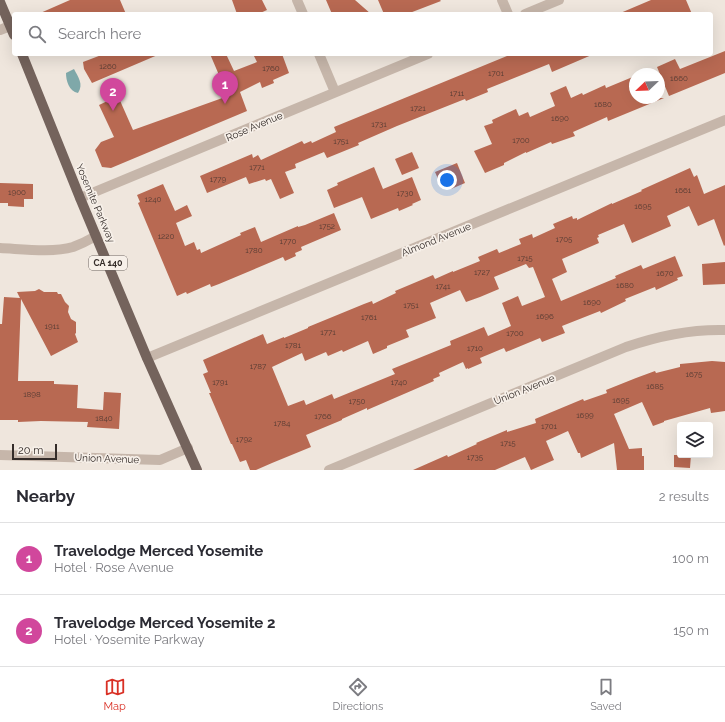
<!DOCTYPE html>
<meta charset="utf-8">
<style>
:root{--surface:#fff;--page:#f2f2f3;--text:#2b2b33;--muted:#7c7c81;--line:#e1e1e2;--accent:#d93025}
body{margin:0;font-family:Raleway,sans-serif;background:var(--page);color:var(--text)}
.controls{position:absolute;right:12px;bottom:12px;display:grid;overflow:hidden;border-radius:4px;box-shadow:0 4px 16px #0002}
.controls button{width:36px;height:36px;display:grid;place-items:center;padding:0;border:0;border-bottom:1px solid var(--line);background:var(--surface);color:var(--text);font:20px sans-serif}
.compass{position:absolute;left:629px;top:68px;width:36px;height:36px;border-radius:50%;background:var(--surface);box-shadow:0 4px 16px #0002;rotate:247deg}
.scale{position:absolute;left:12px;bottom:10px;width:45px;box-sizing:border-box;padding-left:4px;border:2px solid #342c29;border-top:0;font-size:11px;line-height:14px;white-space:nowrap;color:#342c29;-webkit-text-stroke:3px #f7f0e9;paint-order:stroke}
.you{position:absolute;left:447px;top:180px;width:14px;height:14px;margin:-10px;border:3px solid #fff;border-radius:50%;background:#1a73e8;box-shadow:0 0 0 6px #1a73e833}
.badge{display:grid;place-items:center;width:26px;height:26px;border-radius:50%;background:var(--accent);color:#fff;font-size:13px;font-weight:700}
.pin{position:absolute;translate:-50% -33px;filter:drop-shadow(0 1px 2px #0008)}
.pin::after{content:'';position:absolute;top:21px;width:14px;height:12px;background:inherit;clip-path:polygon(0 0,100% 0,50% 100%)}
.list{margin:0;padding:0;list-style:none}
h2{display:flex;justify-content:space-between;align-items:center;height:52px;margin:0;padding:0 16px;font-size:17px}
h2 small{font-size:13px;font-weight:400;color:var(--muted)}
.list li{display:grid;grid-template-columns:26px 1fr auto;gap:12px;align-items:center;box-sizing:border-box;height:72px;padding:0 16px;border-top:1px solid var(--line)}
.list b{display:block;font-size:15px;white-space:nowrap}
.list p{margin:0;font-size:13px;white-space:nowrap;color:var(--muted)}
.list em{font-size:13px;font-style:normal;color:var(--muted)}
.icon{flex:none;width:22px;height:22px;fill:none;stroke:currentColor;stroke-width:2;stroke-linecap:round;stroke-linejoin:round}
.map{position:relative;flex:none;width:725px;height:470px;overflow:hidden}
.search{position:absolute;background:var(--surface);box-shadow:0 4px 16px #0002;left:12px;right:12px;top:12px;height:44px;display:flex;align-items:center;gap:10px;box-sizing:border-box;padding:0 14px;border-radius:4px;color:var(--muted);font-size:15px}
.sheet{height:196px;background:var(--surface)}
nav{display:flex;justify-content:space-around;align-items:center;box-sizing:border-box;height:56px;border-top:1px solid var(--line);background:var(--surface);font-size:11px;color:var(--muted)}
nav a{display:grid;justify-items:center;gap:2px}
nav .on{color:var(--accent)}
.map>svg:first-child{display:block}
.water{fill:#7fa8a9}
.building{fill:#b86952;fill-rule:evenodd}
.lines{fill:none;stroke-linecap:round;stroke-linejoin:round}
.street{stroke:#c6b6aa;stroke-width:10}
.primary{stroke:#74635c;stroke-width:10}
.labels{text-anchor:middle;stroke-width:3.5;stroke-linejoin:round;paint-order:stroke}
.number-label{font-size:8px;fill:#553b33}
.shield{fill:#f7f0e9;stroke:#6e6763;stroke-width:1}
.shield-label{font-size:9px;font-weight:bold;fill:#342c29}
.street-label{font-size:10px;fill:#342c29;stroke:#f7f0e9}
</style>
<div class="map">
<svg width="725" height="470" viewBox="0 0 725 470">
<rect width="100%" height="100%" fill="#efe6dd"/>
<path class="water" d="M74,69C78,77 84,84 78,93C69,91 66,81 66,73Z"/>
<path class="building" d="M70,0H120L126,14H38Z
M232,0H262L267,10L258,14H237Z
M326,0H355L371,14H332Z
M378,0H440L441,1L407,14H384Z
M651,0H686L692,14H618Z
M725,51V73L669,96L657,67L675,59L680,69Z
M104,54H160L92,83L84,69L83,62Z
M210,54H226L234,71L257,62L253,54H282L289,73L273,80L274,83L262,88L260,82L240,92L247,111L111,168L102,167L95,150L101,142L114,137L99,105L118,96L133,130L228,96Z
M512,54H594L552,72L549,64L487,89L488,92L466,101L465,99L397,126L358,143L359,145L327,158L324,152L295,164L296,168L285,172L294,193L280,199L271,179L266,181L265,179L249,184L246,177L207,193L200,176L252,154L253,158L258,155L261,160L302,141L304,144L311,141L312,143L336,132L334,127Z
M635,76V98H664L608,121L607,117L573,132L575,136L552,144L551,142L526,153V152L504,163V165L485,173L474,151L492,144L484,126L493,123L492,120L516,109L519,116L528,112L530,117L555,106L550,93L566,86L571,98L582,93L583,95L605,85L606,88Z
M412,152L419,168L402,175L395,159Z
M457,163L465,183L451,189L449,185L442,188L435,172Z
M374,167L383,189L412,177L421,200L412,204L413,205L399,211L398,208L371,219L362,197L334,208L327,190L338,185L337,183Z
M690,168L694,177L697,175L704,194L725,185V245L724,246L714,219L698,226L689,206L667,216L671,226L632,243L624,224L598,235L599,237L597,238L599,243L562,259L567,272L552,279L561,301L616,278L615,276L641,265L643,269L675,256L683,276L677,278L678,280L656,290L655,287L625,299L626,301L601,313L600,311L562,326L565,333L542,342L540,338L506,352L504,348L480,358L482,363L468,369V368L466,369L463,362L439,373L440,376L433,379L434,381L367,410V408L342,419V420L306,435L311,447L272,463L256,470H250L246,460L240,462L232,444H231L209,393H211L203,374L208,372L203,360L263,334L267,344L284,337V338L308,328V327L364,304L372,301L373,304L396,293L395,291L433,275L435,279L453,271V272L480,261L478,257L497,249L499,253L521,244L519,239L532,234L533,238L555,228L553,224L572,216L573,219L577,218V220L612,203V204L642,191L641,190ZM526,264L529,268L533,267L545,297L522,306L518,296L502,303L511,326L488,336L484,327L450,341L451,345L392,369L395,374L334,399L332,394L306,405L304,400L288,406L272,367L302,353L305,361L326,352L328,356L342,350L343,352L368,341L373,354L387,348V346L409,337L406,330L436,318L430,303L460,290L466,302L480,297L499,289L494,277Z
M0,183L33,184V199H24V207L8,206V203H0Z
M163,184L175,211L187,205L192,216L176,223L185,246L194,242L197,250L200,249L201,253L241,235L240,233L255,227L261,242L298,226V227L305,225L334,213L341,230L301,247L302,250L295,253L296,256L285,261L283,257L219,284L211,287L210,284L187,294L186,292L177,296L138,203L140,202L137,195Z
M725,262V284L703,285L702,264Z
M39,289L44,292H57L58,294H61L65,302L69,306L68,312L71,319L76,322V333L75,334L78,342L51,356L21,299L18,381H54V384L78,385L77,408L103,410L104,392L121,393L119,429L87,427L88,422L41,421L18,422V420H0V324H2L4,297L20,298L17,292L35,291Z
M712,361L725,362V411L711,413L710,408L664,421V422L653,426L642,402L614,414L629,449L642,448V456H644V470H617L614,443L581,458L580,453H578L568,431L546,441L554,460L531,470L525,457L495,470H413L447,455L448,457L477,444L476,443L507,430V432L536,423L535,419L583,399L584,401L607,393L606,390L636,378L655,371L656,373L680,367V364Z
M674,455H691L690,468L674,467Z"/>
<g class="lines">
<path class="street" d="M297,0L303,14
M502,0L508,14
M525,14L559,0
M0,30L10,26
M319,54L335,92
M80,198L428,54
M0,248C22,249 52,253 73,247C81,244 89,240 96,236
M147,358L725,120
M0,455L160,460L188,448
M329,470L626,347C658,336 690,329 725,330"/>
<path class="primary" d="M0,2L14,35
M22,54L80,198L147,358L197,470"/>
</g>
<g class="labels">
<g class="number-label">
<text x="108" y="69">1260</text>
<text x="271" y="71">1760</text>
<text x="496" y="76">1701</text>
<text x="679" y="81">1660</text>
<text x="457" y="96">1711</text>
<text x="603" y="107">1680</text>
<text x="418" y="111">1721</text>
<text x="560" y="121">1690</text>
<text x="379" y="127">1731</text>
<text x="521" y="143">1700</text>
<text x="341" y="144">1751</text>
<text x="257" y="170">1771</text>
<text x="218" y="182">1779</text>
<text x="683" y="193">1661</text>
<text x="17" y="195">1900</text>
<text x="405" y="196">1730</text>
<text x="153" y="202">1240</text>
<text x="643" y="209">1695</text>
<text x="327" y="229">1752</text>
<text x="166" y="239">1220</text>
<text x="564" y="242">1705</text>
<text x="288" y="244">1770</text>
<text x="254" y="253">1780</text>
<text x="525" y="261">1715</text>
<text x="482" y="275">1727</text>
<text x="665" y="276">1670</text>
<text x="625" y="288">1680</text>
<text x="443" y="289">1741</text>
<text x="592" y="305">1690</text>
<text x="411" y="308">1751</text>
<text x="545" y="319">1696</text>
<text x="369" y="320">1761</text>
<text x="52" y="329">1911</text>
<text x="328" y="335">1771</text>
<text x="515" y="336">1700</text>
<text x="293" y="348">1781</text>
<text x="475" y="351">1710</text>
<text x="258" y="369">1787</text>
<text x="694" y="377">1675</text>
<text x="220" y="385">1791</text>
<text x="399" y="385">1740</text>
<text x="655" y="389">1685</text>
<text x="32" y="397">1898</text>
<text x="621" y="403">1695</text>
<text x="357" y="404">1750</text>
<text x="585" y="418">1699</text>
<text x="323" y="419">1766</text>
<text x="104" y="421">1840</text>
<text x="282" y="426">1784</text>
<text x="549" y="429">1701</text>
<text x="244" y="442">1792</text>
<text x="508" y="446">1715</text>
<text x="475" y="460">1735</text>
</g>
<rect class="shield" x="89" y="256" width="38" height="14" rx="3"/>
<g class="shield-label">
<text x="108" y="266">CA 140</text>
</g>
<g class="street-label">
<text transform="translate(254 126) rotate(-23)" y="4">Rose Avenue</text>
<text transform="translate(96 203) rotate(67)" y="4">Yosemite Parkway</text>
<text transform="translate(436 239) rotate(-22)" y="4">Almond Avenue</text>
<text transform="translate(524 389) rotate(-22)" y="4">Union Avenue</text>
<text transform="translate(107 458) rotate(2)" y="4">Union Avenue</text>
</g>
</g>
</svg>
<div class="controls">
<button><svg class="icon" aria-label="layers" viewBox="0 0 24 24"><path d="M12 4l9 5-9 5-9-5zM3 14l9 5 9-5"/></svg></button>
</div>
<svg class="compass" viewBox="-18 -18 36 36"><path d="M0-13l5 13h-10z" fill="#e53935"/><path d="M0 13l5-13h-10z" fill="#7c7c81"/></svg>
<div class="scale">20 m</div>
<div class="you"></div>
<div class="pin badge" style="left:225px;top:104px;background:#d1479c">1</div>
<div class="pin badge" style="left:113px;top:111px;background:#d1479c">2</div>
<div class="search"><svg class="icon" aria-label="search" viewBox="0 0 24 24"><circle cx="10" cy="10" r="6"/><path d="M15 15l6 6"/></svg>Search here</div>
</div>
<section class="sheet">
<h2>Nearby<small>2 results</small></h2>
<ul class="list">
<li><span class="badge" style="background:#d1479c">1</span><div><b>Travelodge Merced Yosemite</b><p>Hotel · Rose Avenue</p></div><em>100 m</em></li>
<li><span class="badge" style="background:#d1479c">2</span><div><b>Travelodge Merced Yosemite 2</b><p>Hotel · Yosemite Parkway</p></div><em>150 m</em></li>
</ul>
</section>
<nav>
<a class="on"><svg class="icon" aria-label="map" viewBox="0 0 24 24"><path d="M3 6l6-2 6 2 6-2v14l-6 2-6-2-6 2zM9 4v14M15 6v14"/></svg>Map</a>
<a><svg class="icon" aria-label="directions" viewBox="0 0 24 24"><path d="M12 3l9 9-9 9-9-9zM9 14v-3h6M13 9l2 2-2 2"/></svg>Directions</a>
<a><svg class="icon" aria-label="saved" viewBox="0 0 24 24"><path d="M7 4h10v16l-5-4-5 4z"/></svg>Saved</a>
</nav>
